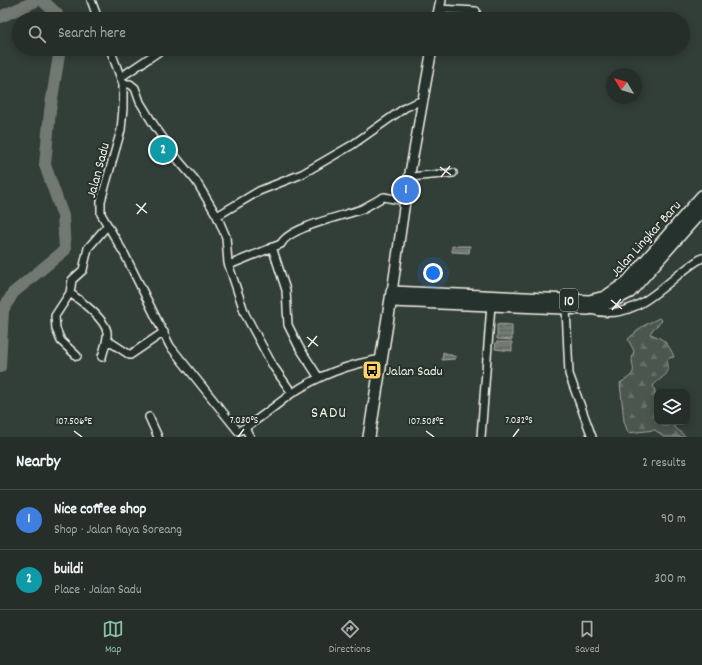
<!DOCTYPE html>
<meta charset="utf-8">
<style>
:root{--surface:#262e2a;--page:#2e3632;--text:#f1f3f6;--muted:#a4a8a8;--line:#424a47;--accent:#8abfa5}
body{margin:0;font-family:Dekko,sans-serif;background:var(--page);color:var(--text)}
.controls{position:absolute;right:12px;bottom:12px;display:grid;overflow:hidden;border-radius:8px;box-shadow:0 2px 10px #0003}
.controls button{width:36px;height:36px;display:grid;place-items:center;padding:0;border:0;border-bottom:1px solid var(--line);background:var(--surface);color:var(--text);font:20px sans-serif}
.compass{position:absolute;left:606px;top:68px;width:36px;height:36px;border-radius:50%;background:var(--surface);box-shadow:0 2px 10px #0003;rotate:308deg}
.you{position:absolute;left:433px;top:273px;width:14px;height:14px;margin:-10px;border:3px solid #fff;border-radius:50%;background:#1a73e8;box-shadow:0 0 0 6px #1a73e833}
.badge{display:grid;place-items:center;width:26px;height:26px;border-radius:50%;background:var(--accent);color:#fff;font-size:13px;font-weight:700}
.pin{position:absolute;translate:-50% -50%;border:2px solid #fff;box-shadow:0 1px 4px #0006}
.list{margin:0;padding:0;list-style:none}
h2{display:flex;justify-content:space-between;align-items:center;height:52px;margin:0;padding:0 16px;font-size:17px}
h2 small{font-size:13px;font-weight:400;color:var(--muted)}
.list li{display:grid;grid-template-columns:26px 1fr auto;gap:12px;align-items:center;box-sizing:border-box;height:60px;padding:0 16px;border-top:1px solid var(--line)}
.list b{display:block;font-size:15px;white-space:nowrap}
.list p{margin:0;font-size:13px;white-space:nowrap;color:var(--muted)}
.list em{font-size:13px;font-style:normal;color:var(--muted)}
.icon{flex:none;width:22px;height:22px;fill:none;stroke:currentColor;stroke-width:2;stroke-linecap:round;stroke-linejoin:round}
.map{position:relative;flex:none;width:702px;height:437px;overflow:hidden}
.search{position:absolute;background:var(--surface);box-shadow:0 2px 10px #0003;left:12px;right:12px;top:12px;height:44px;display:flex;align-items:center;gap:10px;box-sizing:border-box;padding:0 14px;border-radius:22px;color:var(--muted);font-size:15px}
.sheet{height:172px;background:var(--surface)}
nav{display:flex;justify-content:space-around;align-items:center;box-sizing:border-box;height:56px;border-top:1px solid var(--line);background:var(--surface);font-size:11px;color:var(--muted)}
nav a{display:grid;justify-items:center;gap:2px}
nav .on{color:var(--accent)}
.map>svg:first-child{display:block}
.forest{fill:url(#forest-firs);stroke:#a0a49c}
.water{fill:url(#water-rules);stroke:#a6a9a1}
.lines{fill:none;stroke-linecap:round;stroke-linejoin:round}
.river{stroke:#727972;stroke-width:12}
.minor-casing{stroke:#f4f1e8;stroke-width:10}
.major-casing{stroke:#f4f1e8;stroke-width:12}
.highway-casing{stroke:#f4f1e8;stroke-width:14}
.minor{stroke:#26332d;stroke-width:7}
.major{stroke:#26332d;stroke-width:9}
.highway{stroke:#26332d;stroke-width:11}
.ticks{fill:none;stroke:#f4f1e8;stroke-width:1.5}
.labels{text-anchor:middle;stroke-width:4;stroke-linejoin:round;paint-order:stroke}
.shield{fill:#26332d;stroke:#b6b8b0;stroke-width:1}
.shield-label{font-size:13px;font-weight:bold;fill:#f4f1e8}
.street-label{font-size:14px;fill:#f4f1e8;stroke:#26332d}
.poi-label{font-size:14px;fill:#f4f1e8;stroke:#26332d;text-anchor:start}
.quarter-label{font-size:16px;letter-spacing:1px;fill:#f4f1e8;stroke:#26332d}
.ticks-label{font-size:10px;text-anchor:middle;fill:#f4f1e8;stroke:#26332d;stroke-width:4;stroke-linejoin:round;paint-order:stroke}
</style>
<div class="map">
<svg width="702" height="437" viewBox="0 0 702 437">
<defs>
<pattern id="forest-firs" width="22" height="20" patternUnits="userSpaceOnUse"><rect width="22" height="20" fill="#4c564f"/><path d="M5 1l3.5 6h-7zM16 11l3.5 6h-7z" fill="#666f68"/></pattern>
<pattern id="water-rules" width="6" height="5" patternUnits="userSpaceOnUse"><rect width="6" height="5" fill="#727972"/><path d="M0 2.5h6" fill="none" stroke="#60635e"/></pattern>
</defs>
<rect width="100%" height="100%" fill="#323e38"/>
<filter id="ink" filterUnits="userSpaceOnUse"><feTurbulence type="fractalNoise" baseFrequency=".025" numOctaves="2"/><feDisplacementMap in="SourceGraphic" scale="8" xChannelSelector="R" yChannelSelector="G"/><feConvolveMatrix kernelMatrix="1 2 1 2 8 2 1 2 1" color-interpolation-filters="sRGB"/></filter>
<g filter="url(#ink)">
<path class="forest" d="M659,318L662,321L653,329L650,334C663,338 669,344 674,357L669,358L667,361C672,376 661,376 653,386L657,397V422H669L686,437H664L655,430L628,433L624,421L620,383C644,369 627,370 634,351L628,339L643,326Z"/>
<path class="water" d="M452,246H470L469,253L452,252Z
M497,324L512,325V340L497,339Z
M496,342H512V351L495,349Z
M443,352L456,357L455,359L442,360Z"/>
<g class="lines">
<path class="river" d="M42,0L57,14L59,19
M0,17L38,0
M0,367L3,310L13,293L65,250L63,216L45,165L50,111L60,49"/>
<g class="minor-casing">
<path id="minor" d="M91,0L98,19
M439,9L476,11
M110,49L123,84V108L121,130L101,201V214L125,255L170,346L238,431C247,429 281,401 291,394C319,375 349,364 382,359
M121,77L161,50
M123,84H130L135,88L140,102L154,125L179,161L196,181L217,216L226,237L228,263L245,314L273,366L292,393
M410,177L453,173
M217,216L259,191L302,174L352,145L406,107L423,100
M272,247L286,290L288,325L299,347L319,378
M229,265L281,244C289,227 344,216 362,209C370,205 377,200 384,197L405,201
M70,293C80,300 105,319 107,332C108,340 104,349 102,357
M566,308L569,374L592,437
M590,310C639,324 665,279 702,258
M107,340L130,355L164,332
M77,356L61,341L56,329L55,316L70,293L72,280L83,270L88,248L107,226
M149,417L158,437
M245,428L250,437
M481,437L491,305"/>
</g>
<g class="major-casing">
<path id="major" d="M437,19L441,0
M392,292L405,201L432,49"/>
</g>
<g class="highway-casing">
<path id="highway" d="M391,301L588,309L609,303L630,292L702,210
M369,437L392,292L589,301L605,297L627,282L702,196"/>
</g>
<use href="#minor" class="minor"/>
<use href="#major" class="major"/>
<use href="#highway" class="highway"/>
</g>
</g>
<path class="ticks" d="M440,167L451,175M441,177L450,166M136,204L147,213M137,214L146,203M611,300L622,309M612,310L621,299M307,337L318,346M308,347L317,336M74,431L82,437M426,431L434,437M238,437L244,429M513,437L519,429"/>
<defs>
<g id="bus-square" transform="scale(1)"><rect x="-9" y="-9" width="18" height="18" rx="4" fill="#ffd166" stroke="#26332d"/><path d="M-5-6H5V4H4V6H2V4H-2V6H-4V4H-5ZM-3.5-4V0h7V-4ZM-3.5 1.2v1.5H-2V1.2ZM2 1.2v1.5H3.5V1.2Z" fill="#111"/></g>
</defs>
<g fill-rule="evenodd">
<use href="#bus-square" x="372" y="370"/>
</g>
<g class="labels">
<rect class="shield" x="560" y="289" width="18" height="22" rx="3"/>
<g class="shield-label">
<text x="569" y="305">10</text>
</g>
<g class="street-label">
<text transform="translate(97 170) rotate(-75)" y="5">Jalan Sadu</text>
<text transform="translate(645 238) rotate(-48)" y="5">Jalan Lingkar Baru</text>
</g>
<g class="poi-label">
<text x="386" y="375">Jalan Sadu</text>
</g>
<g class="quarter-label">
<text x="329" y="417">SADU</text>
</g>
</g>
<g class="ticks-label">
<text x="244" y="423">7.030°S</text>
<text x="519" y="423">7.032°S</text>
<text x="74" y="424">107.506°E</text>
<text x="426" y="424">107.508°E</text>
</g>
</svg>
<div class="controls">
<button><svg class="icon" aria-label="layers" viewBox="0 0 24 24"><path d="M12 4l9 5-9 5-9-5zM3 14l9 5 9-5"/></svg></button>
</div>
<svg class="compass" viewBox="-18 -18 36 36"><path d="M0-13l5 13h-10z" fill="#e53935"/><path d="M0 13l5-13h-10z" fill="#a4a8a8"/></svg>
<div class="you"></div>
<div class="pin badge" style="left:406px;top:190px;background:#3f7fe0">1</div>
<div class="pin badge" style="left:163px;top:150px;background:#0f9aa8">2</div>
<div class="search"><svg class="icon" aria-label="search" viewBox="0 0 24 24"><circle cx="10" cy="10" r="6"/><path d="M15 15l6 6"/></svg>Search here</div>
</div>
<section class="sheet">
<h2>Nearby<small>2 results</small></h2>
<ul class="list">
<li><span class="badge" style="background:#3f7fe0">1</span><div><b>Nice coffee shop</b><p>Shop · Jalan Raya Soreang</p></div><em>90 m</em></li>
<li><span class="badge" style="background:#0f9aa8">2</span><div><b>buildi</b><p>Place · Jalan Sadu</p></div><em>300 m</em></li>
</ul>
</section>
<nav>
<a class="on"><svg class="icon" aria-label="map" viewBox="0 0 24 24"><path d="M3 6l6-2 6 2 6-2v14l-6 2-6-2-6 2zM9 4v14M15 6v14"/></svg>Map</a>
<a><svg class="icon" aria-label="directions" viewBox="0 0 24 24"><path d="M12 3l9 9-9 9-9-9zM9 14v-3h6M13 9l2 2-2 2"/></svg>Directions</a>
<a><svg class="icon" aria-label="saved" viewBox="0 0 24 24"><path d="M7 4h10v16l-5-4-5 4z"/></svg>Saved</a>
</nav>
